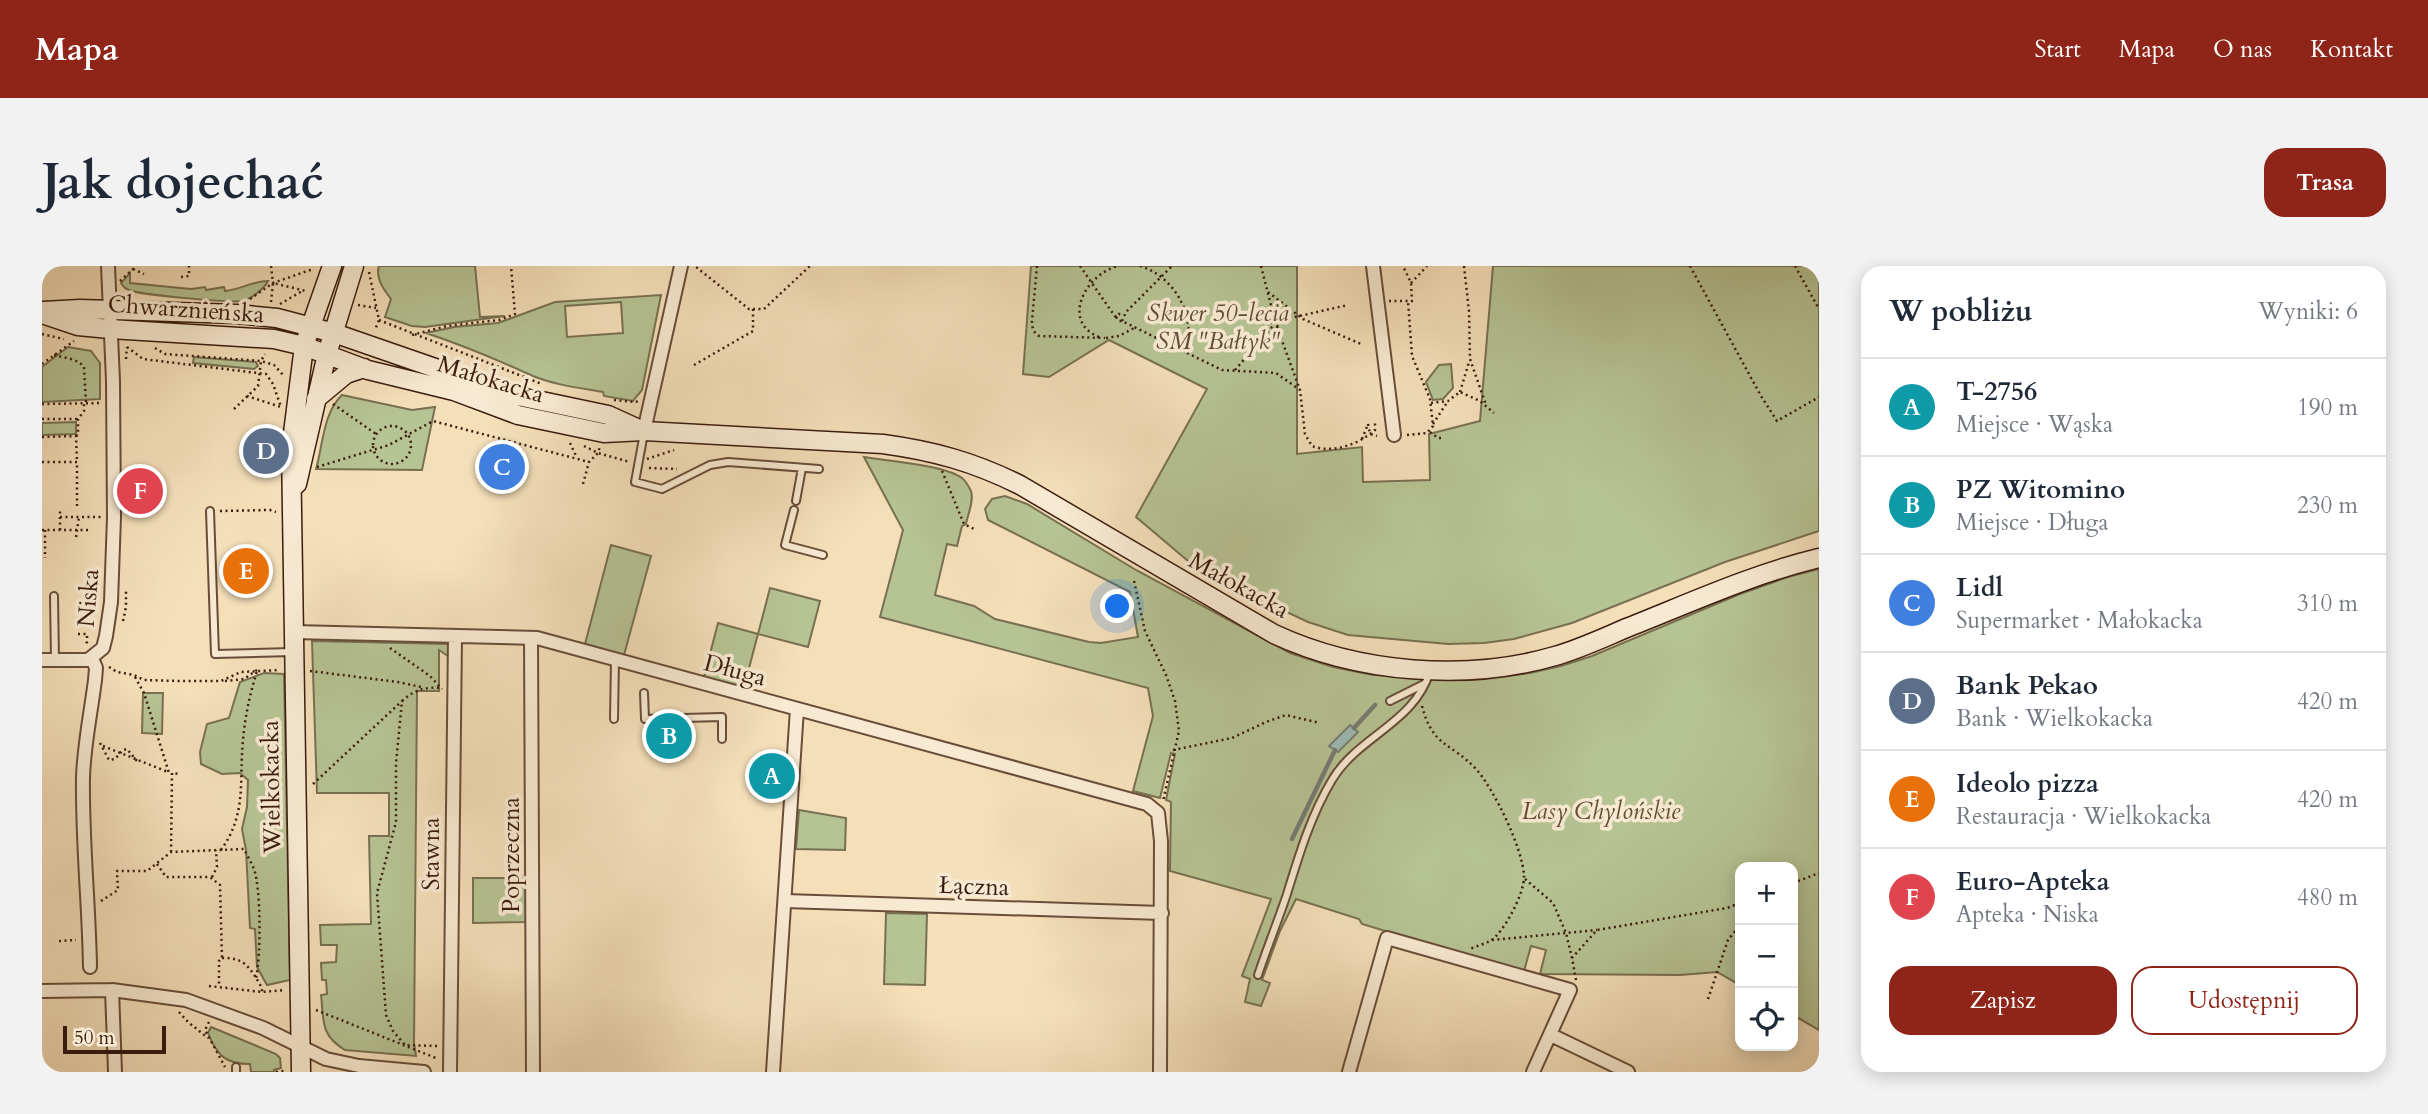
<!DOCTYPE html>
<html lang="pl">
<meta charset="utf-8">
<style>
:root{--surface:#fff;--page:#f2f2f3;--text:#1f2937;--muted:#747a83;--line:#e0e1e3;--accent:#8f2418}
body{margin:0;font-family:Cardo,serif;background:var(--page);color:var(--text)}
.controls{position:absolute;right:21px;bottom:21px;display:grid;overflow:hidden;border-radius:14px;box-shadow:0 4px 18px #0003}
.controls button{width:63px;height:63px;display:grid;place-items:center;padding:0;border:0;border-bottom:2px solid var(--line);background:var(--surface);color:var(--text);font:35px sans-serif}
.scale{position:absolute;left:21px;bottom:18px;width:103px;box-sizing:border-box;padding-left:7px;border:4px solid #3b1c0e;border-top:0;font-size:19px;line-height:24px;white-space:nowrap;color:#3b1c0e;-webkit-text-stroke:5px #f8ead2;paint-order:stroke}
.you{position:absolute;left:1076px;top:341px;width:24px;height:24px;margin:-18px;border:5px solid #fff;border-radius:50%;background:#1a73e8;box-shadow:0 0 0 10px #1a73e833}
.badge{display:grid;place-items:center;width:46px;height:46px;border-radius:50%;background:var(--accent);color:#fff;font-size:23px;font-weight:700}
.pin{position:absolute;translate:-50% -50%;border:4px solid #fff;box-shadow:0 2px 7px #0006}
.list{margin:0;padding:0;list-style:none}
h2{display:flex;justify-content:space-between;align-items:center;height:91px;margin:0;padding:0 28px;font-size:30px}
h2 small{font-size:23px;font-weight:400;color:var(--muted)}
.list li{display:grid;grid-template-columns:46px 1fr auto;gap:21px;align-items:center;box-sizing:border-box;height:98px;padding:0 28px;border-top:2px solid var(--line)}
.list b{display:block;font-size:26px;white-space:nowrap}
.list p{margin:0;font-size:23px;white-space:nowrap;color:var(--muted)}
.list em{font-size:23px;font-style:normal;color:var(--muted)}
.actions{display:flex;gap:14px;padding:21px 28px}
.actions a{flex:1;padding:16px 0;border:2px solid var(--accent);border-radius:21px;text-align:center;font-size:24px;color:var(--accent)}
.actions .main{background:var(--accent);color:#fff}
.icon{flex:none;width:38px;height:38px;fill:none;stroke:currentColor;stroke-width:2;stroke-linecap:round;stroke-linejoin:round}
.map{position:relative;flex:none;width:1777px;height:806px;overflow:hidden;border-radius:21px}
header{display:flex;align-items:center;gap:42px;box-sizing:border-box;height:98px;padding:0 35px;background:var(--accent);color:#fff}
header strong{font-size:33px}
nav{display:flex;gap:38px;margin-inline-start:auto;font-size:24px}
.intro{display:flex;align-items:center;justify-content:space-between;box-sizing:border-box;height:168px;padding:0 42px}
h1{margin:0;font-size:49px}
.button{padding:18px 32px;border-radius:21px;background:var(--accent);color:#fff;font-size:24px;font-weight:700}
main{display:flex;gap:42px;padding:0 42px}
aside{flex:1;background:var(--surface);border-radius:21px;box-shadow:0 4px 18px #0003}
.map>svg:first-child{display:block}
.green{fill:#b6c393;stroke:#787050;stroke-width:2;fill-rule:evenodd}
.water{fill:#9dbbb6;stroke:#767b73;stroke-width:2}
.lines{fill:none;stroke-linecap:round;stroke-linejoin:round}
.stream{stroke:#767b73;stroke-width:4.5}
.lane-casing{stroke:#694d39;stroke-width:10}
.street-casing{stroke:#694d39;stroke-width:16}
.secondary-casing{stroke:#3b1c0e;stroke-width:21}
.path{stroke:#3b1c0e;stroke-width:2.5;stroke-dasharray:2 3.5;stroke-linecap:butt}
.lane{stroke:#f8ead2;stroke-width:6}
.street{stroke:#f8ead2;stroke-width:12}
.secondary{stroke:#f8ead2;stroke-width:18}
.labels{text-anchor:middle;stroke-width:7;stroke-linejoin:round;paint-order:stroke}
.street-label{font-size:24px;fill:#3b1c0e;stroke:#f8ead2}
.park-label{font-size:24px;font-style:italic;fill:#604e36;stroke:#f8ead2}
</style>
<header>
<strong>Mapa</strong>
<nav><a>Start</a><a>Mapa</a><a>O nas</a><a>Kontakt</a></nav>
</header>
<div class="intro"><h1>Jak dojechać</h1><a class="button">Trasa</a></div>
<main>
<div class="map">
<svg width="1777" height="806" viewBox="0 0 1777 806">
<rect width="100%" height="100%" fill="#f4dfb9"/>
<filter id="stains"><feTurbulence type="fractalNoise" baseFrequency=".00286" numOctaves="4"/><feColorMatrix values="0 0 0 0 .2 0 0 0 0 .09 0 0 0 0 .02 0 0 0 .5 -.17"/></filter>
<radialGradient id="worn" r=".72"><stop offset=".6" stop-color="#630" stop-opacity="0"/><stop offset="1" stop-color="#630" stop-opacity=".3"/></radialGradient>
<path class="green" d="M337,0H433L438,51L463,50L383,61L370,60L343,51L349,33C342,24 333,12 337,0Z
M989,0H1255V188L1320,181L1321,216L1388,214L1387,168L1438,155L1451,0H1777V265L1683,296L1530,357L1472,373L1442,377L1406,378L1306,369L1266,356L1159,306L1094,251L1165,123L1067,74L1007,111L981,108Z
M88,7V17L149,23L163,21L164,24L182,21L183,25C199,23 212,15 226,15C222,23 209,33 201,35C189,37 98,29 87,24C81,22 82,21 79,17Z
M619,29L600,124L591,135L562,130L561,126C538,122 513,119 491,110C456,94 420,79 384,67L412,61L456,57L513,36ZM579,36L581,67L525,71L523,40Z
M26,81L49,85L58,97V133L0,136V101Z
M152,91L214,96L216,100L212,103L151,97Z
M1409,98L1411,122L1401,133L1391,134L1384,116L1397,99Z
M300,129L370,144L393,141L380,204L274,203C281,179 281,147 300,129Z
M34,156V168L0,169V157Z
M822,191C845,195 902,199 920,212C924,215 927,221 929,225C932,235 926,248 924,258L920,260L915,280L905,278L893,329L932,340L953,353L1047,376L1059,377L1096,371L1088,326L946,254L943,243L950,233L963,230L985,238L1094,304L1248,387L1291,401L1331,409L1426,414L1488,407L1519,400L1550,390L1698,328L1746,311L1777,303V764L1751,749V601H1698V719L1675,706L1638,709L1498,708L1504,684L1489,680L1482,705L1340,664L1320,658L1317,653L1254,633L1238,665L1220,714L1228,717L1219,740L1203,736L1208,713L1200,710L1229,633L1128,605L1129,536L1124,534L1133,488L1129,487L1118,532L1091,525L1111,450L1106,422L838,351L861,264Z
M569,279L609,290L582,389L543,378Z
M728,322L778,335L766,381L716,368L702,421L662,411L676,357L716,368Z
M270,375L407,378L409,392L397,384V425H375L372,777L374,790L303,784C278,769 282,755 279,729L285,728L284,714H280L279,697L294,696L295,679H279L278,659L329,658L327,570H347V527H275Z
M222,407L242,408L248,714L225,719L215,701L213,663L208,662L204,584L200,563L205,541L206,514L198,507L180,508L159,498L158,486L165,458L187,452L198,416Z
M101,427H121L120,468L100,467Z
M757,544L804,552L803,584L754,583Z
M431,612H484L485,656L431,657Z
M844,647L885,648L883,719L842,718Z
M169,761L234,788L238,792L239,802L232,804L233,806H209L208,798C184,798 175,790 166,767Z"/>
<path class="water" d="M1308,459L1316,466L1296,486L1287,480Z"/>
<g class="lines">
<path class="stream" d="M1312,462L1333,439
M1250,573L1293,484"/>
<g class="lane-casing">
<path id="lane" d="M602,167L593,216L620,223L668,199L686,196L777,203
M754,235L760,202
M752,244L743,279L781,289
M168,245L173,388L250,386
M12,330L13,394
M602,427L603,453L680,451V473
M1348,435L1382,418
M572,453L573,393
M1216,709C1225,682 1236,655 1245,628C1257,589 1269,549 1290,514C1316,470 1373,457 1388,405
M194,801V806"/>
</g>
<g class="street-casing">
<path id="street" d="M1331,0L1352,169
M602,165L639,0
M252,366L495,372L1105,538L1116,547L1119,575L1118,806
M489,372L491,806
M0,394H46L61,382L64,370L69,336L72,251L71,115L66,0
M743,635L1120,647
M48,701C47,638 40,575 41,511C42,479 49,446 53,414L54,402L50,392
M70,724L73,806
M0,725L70,724L144,734L221,762L284,793L317,800L382,806
M1509,769L1586,806
M408,806L413,371
M731,806L755,443
M1307,806L1345,672L1528,724L1491,806"/>
</g>
<g class="secondary-casing">
<path id="secondary" d="M1,45L38,43L195,48L235,52L292,67L471,129L566,149L599,164
M0,48L36,60L68,63L232,73L262,80L326,104L412,125L476,149L562,167L602,165L841,178C892,185 932,196 978,219L1232,368C1316,407 1424,416 1513,390C1538,383 1563,371 1587,361C1650,336 1711,308 1777,292
M274,133L304,108L322,102
M255,218L285,88L312,0
M259,806L249,183L262,80L290,0"/>
</g>
<path class="path" d="M229,0L231,17
M995,0L990,55C990,62 991,66 997,70L1063,72
M1038,0L1072,49L1074,51L1077,48L1081,49
M1098,0C1132,10 1156,51 1143,86L1180,104L1234,107L1258,124L1263,168L1270,180C1291,188 1317,178 1333,164V157
M1219,0L1232,51
M1422,0L1427,45L1428,93L1444,139
M1648,0L1719,130L1735,155L1777,131
M1753,0L1777,43
M91,3L102,8
M327,6L337,54L333,64
M139,11L147,10V0
M78,15L91,3L92,0
M1369,17L1385,0
M1226,26L1261,53L1319,78
M208,33L231,17L271,3
M1347,35H1370L1369,17L1361,0
M229,36L231,17L264,25
M238,38L262,24
M316,39L334,42
M711,43H722L768,0
M1074,51L1077,55H1080L1143,86
M337,54L500,118
M1080,55L1084,46L1130,0
M1235,61L1238,55L1244,53L1306,39
M1235,61L1258,124
M0,68L22,73
M370,69L405,60L457,54L473,48L469,0
M1057,71C1018,55 1044,8 1076,0
M1064,72L1077,70L1092,62
M85,81L101,93L224,108L231,118L239,141L205,130
M113,82L123,88L219,95L232,99L242,110
M12,89C22,92 35,92 42,101L44,137
M84,93L85,81
M0,98L32,75
M652,99L711,65V43H707L654,1
M1193,104L1231,60L1230,54L1235,53L1238,55
M1418,126L1427,96
M572,134L594,136L596,135
M1389,137L1406,135L1418,126L1438,135L1452,147
M0,138L60,137
M291,138L334,168
M192,143L216,120L219,95L223,88
M0,153H36
M1326,158L1328,168L1335,170
M1391,158L1406,135
M331 179a19 19 0 1 1 38 0a19 19 0 1 1-38 0Z
M1388,166L1396,172H1401
M1365,169L1385,167L1391,160L1388,133L1370,90L1366,35
M34,170L36,169V153L42,145V137
M0,171L34,170L35,196
M1320,173L1326,158
M528,177L535,192
M542,180L556,187L588,196
M605,193L632,184
M0,196H35V242
M275,201L347,179L391,155L547,196
M607,202L635,203
M900,205L922,258L932,263
M83,216L91,215
M541,218L547,196L556,187L558,180
M178,245L228,244L234,246
M18,251H59
M0,264H49
M3,264V292
M18,264V242
M34,271L37,251
M1092,315L1103,365L1124,409L1133,435L1137,465L1121,535
M81,355L84,341V324
M36,368H45V376L42,380
M348,382L388,410L400,423
M67,401L75,406L92,409L102,414L138,415H179L199,406L237,404
M268,405L356,416L379,421
M93,411L102,427L127,507
M183,415L202,413L215,404
M1380,440C1391,482 1409,476 1434,503C1452,523 1481,583 1482,610C1483,626 1462,667 1448,675C1442,678 1435,680 1428,683
M58,477L67,494L73,493L81,484L85,483L95,495
M61,480L126,506
M1131,484L1190,472L1224,456L1244,449L1278,457
M271,518L360,435
M179,584C205,548 197,515 201,474C203,450 208,428 215,405
M129,586L130,507L137,508
M115,598L124,611H168L178,619L180,692L177,695V721
M170,611L175,601L174,584
M1483,613L1511,637L1524,667L1530,692
M1751,617L1777,607
M59,635L76,624L75,605H105L129,586L202,583C205,589 209,596 212,603C219,623 219,690 214,712
M1450,674L1555,664
M17,675L34,674
M180,692C203,691 209,703 220,722V726
M1534,714L1530,692L1555,664L1685,642L1698,637
M167,720L220,726L243,724
M1666,733L1686,674L1698,659
M274,744L394,792
M137,746L146,756L166,772
M167,756L163,764L183,801
M395,780L363,779L351,765L344,749L335,627L354,556V497L360,435C374,423 382,421 400,422
M234,806L242,805"/>
<use href="#lane" class="lane"/>
<use href="#street" class="street"/>
<use href="#secondary" class="secondary"/>
</g>
<g class="labels">
<g class="street-label">
<text transform="translate(144 43) rotate(4)" y="8">Chwarznieńska</text>
<text transform="translate(449 113) rotate(17)" y="8">Małokacka</text>
<text transform="translate(1197 319) rotate(29)" y="8">Małokacka</text>
<text transform="translate(46 332) rotate(-85)" y="8">Niska</text>
<text transform="translate(693 404) rotate(15)" y="8">Długa</text>
<text transform="translate(229 521) rotate(-91)" y="8">Wielkokacka</text>
<text transform="translate(389 588) rotate(-90)" y="8">Stawna</text>
<text transform="translate(469 589) rotate(-90)" y="8">Poprzeczna</text>
<text transform="translate(932 620) rotate(2)" y="8">Łączna</text>
</g>
<g class="park-label">
<text x="1176" y="55">Skwer 50-lecia<tspan x="1176" dy="28">SM "Bałtyk"</tspan></text>
<text x="1559" y="553">Lasy Chylońskie</text>
</g>
</g>
<rect width="100%" height="100%" filter="url(#stains)"/>
<rect width="100%" height="100%" fill="url(#worn)"/>
</svg>
<div class="controls">
<button>+</button>
<button>−</button>
<button><svg class="icon" aria-label="locate" viewBox="0 0 24 24"><circle cx="12" cy="12" r="6"/><path d="M12 2v4M12 18v4M2 12h4M18 12h4"/></svg></button>
</div>
<div class="scale">50 m</div>
<div class="you"></div>
<div class="pin badge" style="left:730px;top:510px;background:#0f9aa8">A</div>
<div class="pin badge" style="left:627px;top:470px;background:#0f9aa8">B</div>
<div class="pin badge" style="left:460px;top:201px;background:#3f7fe0">C</div>
<div class="pin badge" style="left:224px;top:185px;background:#5c6f8a">D</div>
<div class="pin badge" style="left:204px;top:305px;background:#e8710a">E</div>
<div class="pin badge" style="left:98px;top:225px;background:#e0444e">F</div>
</div>
<aside>
<h2>W pobliżu<small>Wyniki: 6</small></h2>
<ul class="list">
<li><span class="badge" style="background:#0f9aa8">A</span><div><b>T-2756</b><p>Miejsce · Wąska</p></div><em>190 m</em></li>
<li><span class="badge" style="background:#0f9aa8">B</span><div><b>PZ Witomino</b><p>Miejsce · Długa</p></div><em>230 m</em></li>
<li><span class="badge" style="background:#3f7fe0">C</span><div><b>Lidl</b><p>Supermarket · Małokacka</p></div><em>310 m</em></li>
<li><span class="badge" style="background:#5c6f8a">D</span><div><b>Bank Pekao</b><p>Bank · Wielkokacka</p></div><em>420 m</em></li>
<li><span class="badge" style="background:#e8710a">E</span><div><b>Ideolo pizza</b><p>Restauracja · Wielkokacka</p></div><em>420 m</em></li>
<li><span class="badge" style="background:#e0444e">F</span><div><b>Euro-Apteka</b><p>Apteka · Niska</p></div><em>480 m</em></li>
</ul>
<div class="actions"><a class="main">Zapisz</a><a>Udostępnij</a></div>
</aside>
</main>
